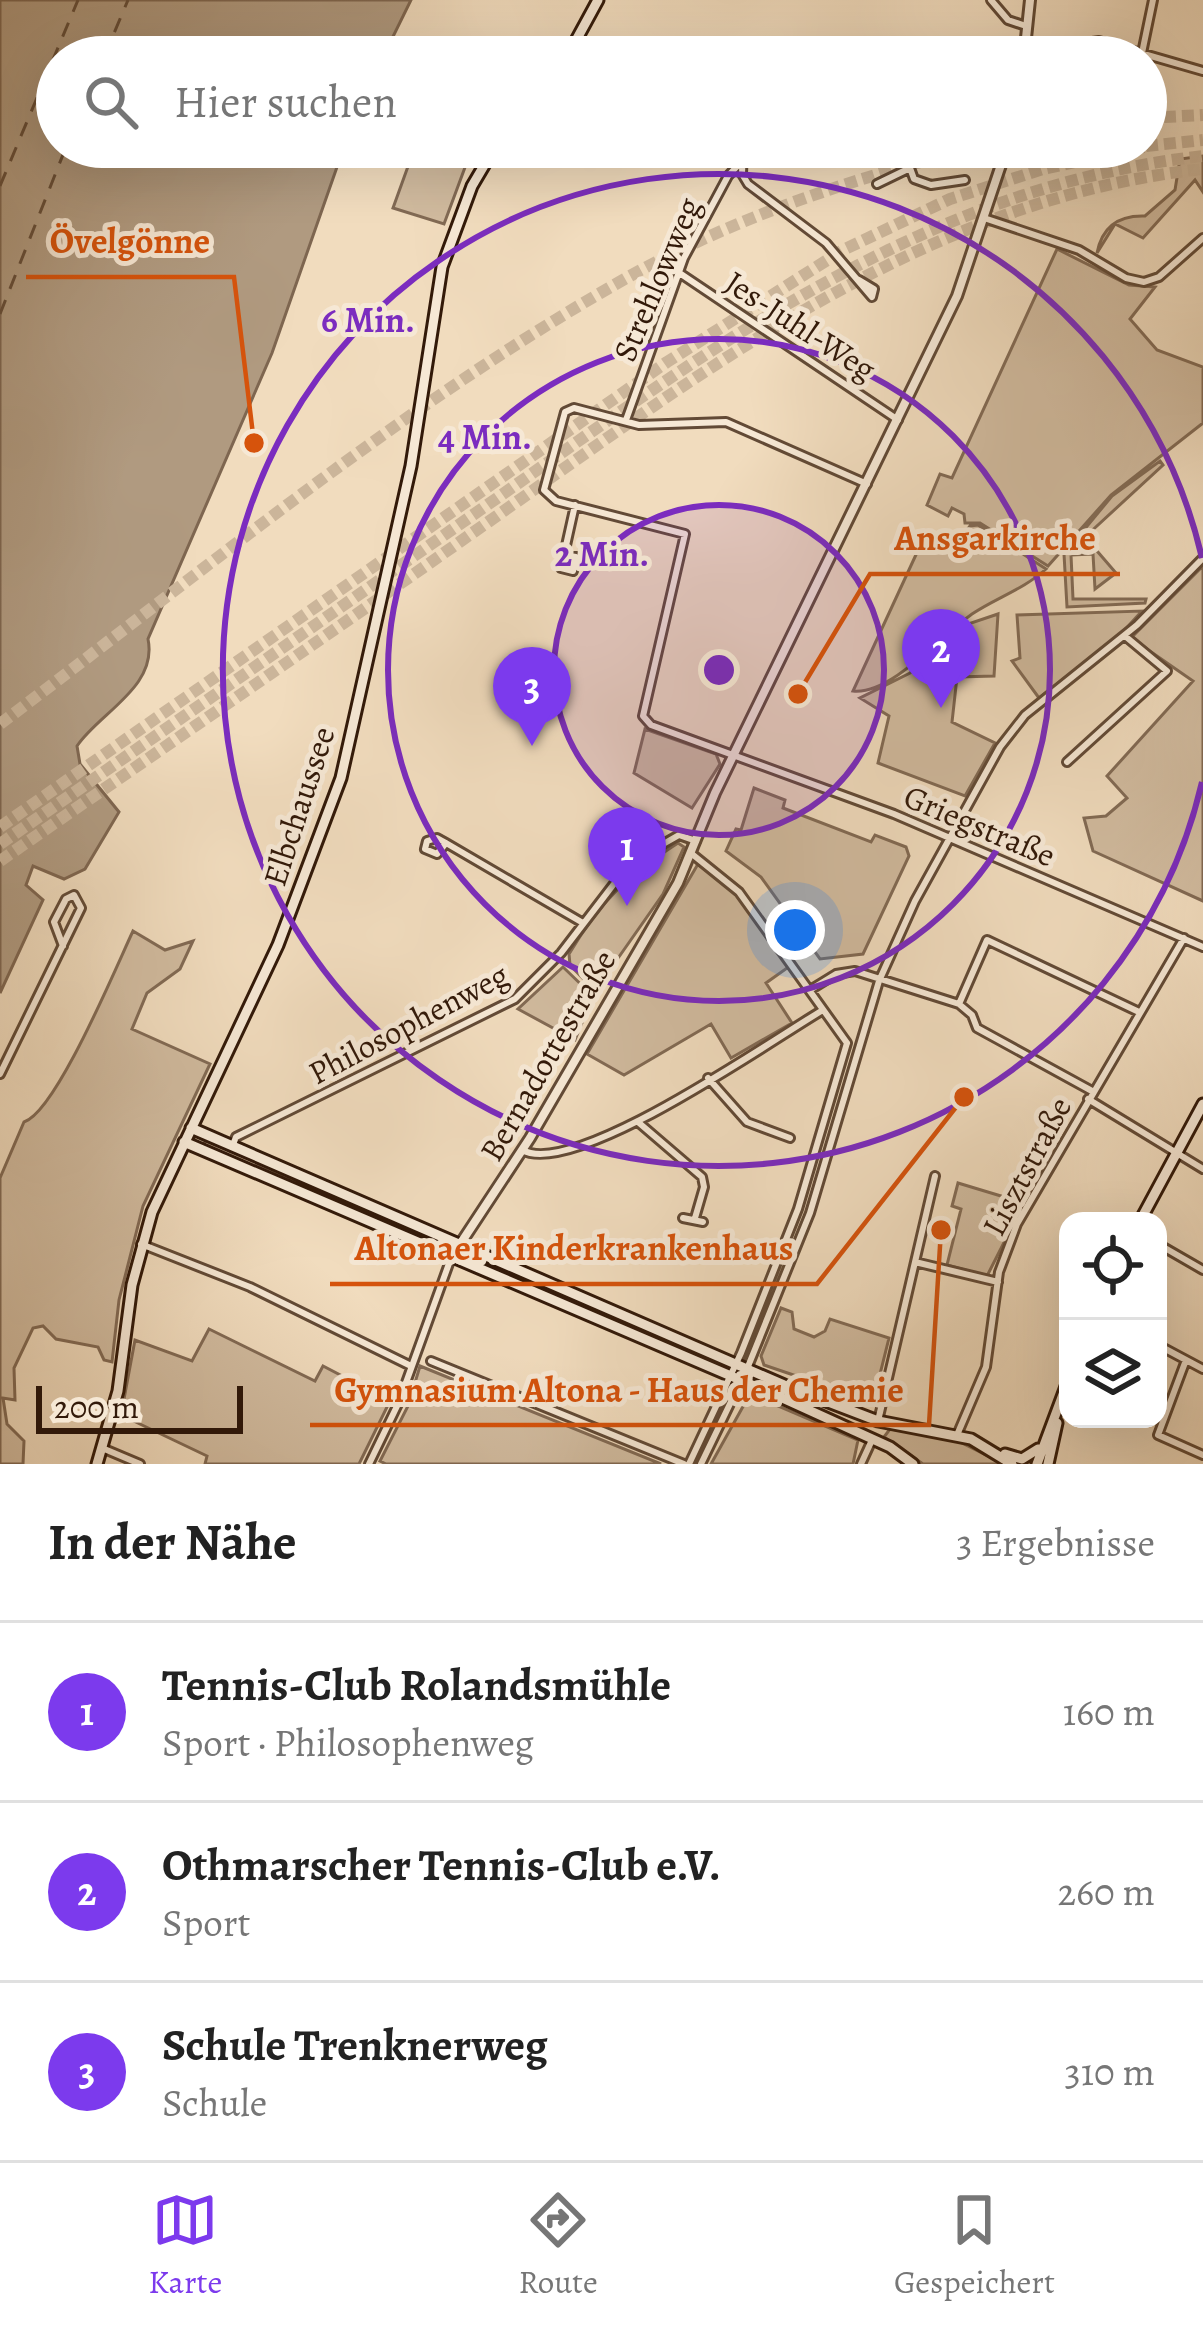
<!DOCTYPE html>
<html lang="de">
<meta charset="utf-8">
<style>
:root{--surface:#fff;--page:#f6f6f6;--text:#222;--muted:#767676;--line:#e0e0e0;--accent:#7c3aed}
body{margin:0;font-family:Alegreya,serif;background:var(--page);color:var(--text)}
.controls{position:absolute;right:36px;bottom:36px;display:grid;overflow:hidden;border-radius:24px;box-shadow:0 12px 48px #0002}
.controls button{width:108px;height:108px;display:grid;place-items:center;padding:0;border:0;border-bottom:3px solid var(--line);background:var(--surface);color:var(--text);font:60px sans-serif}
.scale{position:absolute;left:36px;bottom:30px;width:207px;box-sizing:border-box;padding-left:12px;border:6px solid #321909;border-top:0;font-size:33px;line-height:42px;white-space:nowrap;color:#321909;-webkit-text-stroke:9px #f6e8d5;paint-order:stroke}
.you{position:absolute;left:795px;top:930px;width:42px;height:42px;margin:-30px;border:9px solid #fff;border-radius:50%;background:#1a73e8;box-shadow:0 0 0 18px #1a73e833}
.badge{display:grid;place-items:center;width:78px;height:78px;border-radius:50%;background:var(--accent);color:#fff;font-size:39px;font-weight:700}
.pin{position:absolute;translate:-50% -99px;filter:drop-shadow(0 3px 6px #0008)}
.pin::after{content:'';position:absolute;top:63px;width:42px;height:36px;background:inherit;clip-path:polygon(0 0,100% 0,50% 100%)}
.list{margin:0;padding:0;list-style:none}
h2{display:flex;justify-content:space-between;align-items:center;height:156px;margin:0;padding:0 48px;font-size:51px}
h2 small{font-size:39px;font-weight:400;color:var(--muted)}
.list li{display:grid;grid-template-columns:78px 1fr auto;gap:36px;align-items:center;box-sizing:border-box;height:180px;padding:0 48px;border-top:3px solid var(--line)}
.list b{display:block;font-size:45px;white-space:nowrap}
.list p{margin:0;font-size:39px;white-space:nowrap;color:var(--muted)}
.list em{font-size:39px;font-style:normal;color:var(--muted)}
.icon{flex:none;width:66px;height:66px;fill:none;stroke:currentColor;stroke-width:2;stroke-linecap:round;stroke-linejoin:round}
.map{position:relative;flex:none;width:1203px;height:1464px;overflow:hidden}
.search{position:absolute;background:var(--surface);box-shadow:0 12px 48px #0002;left:36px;right:36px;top:36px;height:132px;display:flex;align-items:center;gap:30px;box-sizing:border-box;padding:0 42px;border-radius:66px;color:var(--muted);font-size:45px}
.sheet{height:696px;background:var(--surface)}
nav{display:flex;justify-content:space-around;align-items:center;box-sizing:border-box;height:168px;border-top:3px solid var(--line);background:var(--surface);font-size:33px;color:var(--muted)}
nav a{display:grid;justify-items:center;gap:6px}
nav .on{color:var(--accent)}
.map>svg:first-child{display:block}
.green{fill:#d1bb9f;stroke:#826a54;stroke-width:3}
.water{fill:#b09a80;stroke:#7e6650;stroke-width:3}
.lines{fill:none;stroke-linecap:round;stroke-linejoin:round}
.ferry{stroke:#644d39;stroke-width:3;stroke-dasharray:15 12;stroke-linecap:butt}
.motorway-tunnel{stroke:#cbb59a;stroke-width:12;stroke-dasharray:12 6;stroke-linecap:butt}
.minor-casing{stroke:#624a36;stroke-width:12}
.tertiary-casing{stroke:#624a36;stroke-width:14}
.secondary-casing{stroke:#321909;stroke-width:15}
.minor{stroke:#f6e8d5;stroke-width:6}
.tertiary{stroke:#f6e8d5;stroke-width:8}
.secondary{stroke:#f6e8d5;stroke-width:9}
.ring{fill:none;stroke:#7b2cbf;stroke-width:6}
.labels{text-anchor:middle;stroke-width:10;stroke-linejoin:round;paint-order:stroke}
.street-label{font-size:33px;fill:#321909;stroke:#f6e8d5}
.centre{fill:#7b2cbf;stroke:#f6e8d5;stroke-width:6}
.ring-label{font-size:36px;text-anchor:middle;font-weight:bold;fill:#7b2cbf;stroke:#f6e8d5;stroke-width:10;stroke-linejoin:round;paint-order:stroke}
.leader{fill:none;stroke:#d6530c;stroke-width:4.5}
.callout-dot{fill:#d6530c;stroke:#f6e8d5;stroke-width:4.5}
.callout-label{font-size:36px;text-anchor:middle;font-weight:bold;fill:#d6530c;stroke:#f6e8d5;stroke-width:10;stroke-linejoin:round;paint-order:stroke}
</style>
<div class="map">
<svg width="1203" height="1464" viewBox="0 0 1203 1464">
<rect width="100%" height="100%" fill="#f1dcbe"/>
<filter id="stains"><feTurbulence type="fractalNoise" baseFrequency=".00167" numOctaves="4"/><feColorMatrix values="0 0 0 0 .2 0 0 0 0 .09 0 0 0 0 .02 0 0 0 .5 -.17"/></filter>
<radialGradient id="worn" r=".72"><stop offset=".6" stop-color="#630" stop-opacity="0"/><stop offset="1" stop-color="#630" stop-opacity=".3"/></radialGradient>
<path class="green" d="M415,147H478L467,162L444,224L393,208Z
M1203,156V192L1195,180L1143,238L1115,224L1097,253C1102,227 1118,215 1145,216L1175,190L1180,159Z
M1057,249L1129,285L1155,287L1130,319L1157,350L1203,367V423L1111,495L1048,566L980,523H965L964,514L952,508L948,516L927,505L940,474L952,478Z
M1160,461L1163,465L1085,537L1116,573L1095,589L1093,554L1071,555L1073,599H1146L1145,603L1067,607L1064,554L1112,496Z
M978,525L1046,569C1024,589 996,598 972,614C942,635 891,695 853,691L926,533L956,545L970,526Z
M1203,566V901L1093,851L1084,818L1106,816L1127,798L1107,776L1193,681L1131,638Z
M1142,611L1119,636L1039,698L1012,661L1020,658L1017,615Z
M998,614L994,676L957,677L952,722L995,743L965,796L878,763L889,716L860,698L910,673L968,624Z
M645,729L716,754L720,764L692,808L634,773Z
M754,788L785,800L783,808L871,842L875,835L906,847L909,856L863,954L820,959L761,877L726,851L736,829L741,830Z
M678,843L684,847L663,894L595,991L570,965L569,954C601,900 627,876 678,843Z
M698,864L740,897L790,966L766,983L792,1023L731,1058L711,1024L624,1075L587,1054Z
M133,931L165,950L193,941L180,969L147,993L132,1029L210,1064L143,1206L119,1300L112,1362L104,1360L98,1347L56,1339L43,1326L33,1328L14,1368L15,1400L3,1398L7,1424L24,1441L23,1464H0V1178L24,1122C56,1112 116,967 133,931Z
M563,967L593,996L575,1040L518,1009Z
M206,1139L445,1242L442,1248L203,1147Z
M958,1183L1024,1203L987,1276L947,1265L961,1209L952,1206Z
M781,1308L792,1312L794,1329L814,1337L825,1331L830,1319L889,1338L873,1402L764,1365L761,1356Z
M209,1329L315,1381L323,1366L390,1401L359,1464H205L207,1456L121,1415L135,1340L192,1361Z
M420,1366L661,1464H386L380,1461L408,1406Z
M750,1394L858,1440L853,1464H711Z
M890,1429L952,1438L1004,1464H923L884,1437Z"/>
<path class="water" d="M0,0H411L383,57H57V147H344L272,353L148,639C158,687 99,713 77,746L80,764L119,812L85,869L64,879L33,866L26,885L43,900L0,993Z"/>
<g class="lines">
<path class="ferry" d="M104,57L128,0
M0,186L78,0
M0,314L66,147"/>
<path class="motorway-tunnel" d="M1146,118L1203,115
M1146,146L1203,140
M0,724C205,570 406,402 630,276C738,216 859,176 979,147
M0,827L667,362L843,250L950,199L1043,169L1144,147
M0,844C157,735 314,626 470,517C700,357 915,188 1203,156
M0,861C157,752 315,644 471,534C696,377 920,199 1203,169"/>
<g class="minor-casing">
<path id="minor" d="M991,0L1008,20L1026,26
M1142,53L1153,0
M989,57L1099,41L1203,71
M743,147L742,174L748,184L826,243L872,297L874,289L859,280
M915,147L910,168L914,179L931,185L965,180
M877,184L910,168
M987,219L1079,250L1126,278L1144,282L1159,277L1203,238
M678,272L898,420
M626,420L684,258L728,176L755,147
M867,484L726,422L639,425L574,408L565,412L544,490L556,501L685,534L643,716L651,725L894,814L1203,947
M564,555L576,557L573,571
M573,571L561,568L575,505
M1067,762L1167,671L1125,636
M446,843L437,854L425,849L427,841L437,838L446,843L583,923
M692,854L739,892L847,1043
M810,990L836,974L855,971L959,1004L972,1015L977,1028L1092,1091
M959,1004L987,940L1139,1012
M0,1074L81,908L74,895L66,899L54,922L63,946
M708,1078L747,1122L790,1138
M1088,1099L1203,1169
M638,1122L702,1177L704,1187L695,1218
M232,1147L236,1137L515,999L561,953L630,863L679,835L696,841
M522,1150C575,1179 770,1041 823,1010
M683,1218L703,1222
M141,1244L250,1287L411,1366
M1158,1244L1203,1270
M915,1262L998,1282
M1158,1345L1203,1369
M1186,1360L1158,1435L1203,1455
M431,1361L684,1464
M747,1369L810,1213L879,981L915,901L1000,747L1025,715L1137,625L1203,558
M878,1421L935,1176
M957,1435L986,1367L999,1272L1017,1224L1184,938
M102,1448L140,1464
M369,1464L399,1402L451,1258
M689,1464L741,1353L798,1209L847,1043
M701,1464L741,1381
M861,1464L872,1440"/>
</g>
<g class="tertiary-casing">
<path id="tertiary" d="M1024,57L1030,0
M451,1258L530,1138L678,883L715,793L957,296L1007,147"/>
</g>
<g class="secondary-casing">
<path id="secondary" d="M567,57L598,0
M191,1128L784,1385L878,1421L971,1439L1012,1464
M184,1142L780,1397L890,1447L913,1464
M1140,1221L1203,1104
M1005,1454L1022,1459L1038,1449
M97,1464L118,1391L132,1285L152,1212L278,945L341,778L411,466L442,267L472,186L495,147
M1037,1464L1068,1381
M1048,1464L1057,1423"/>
</g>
<use href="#minor" class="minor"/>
<use href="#tertiary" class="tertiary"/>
<use href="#secondary" class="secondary"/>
</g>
<circle cx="719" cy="670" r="165" fill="#7b2cbf" fill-opacity=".12"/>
<g class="ring">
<circle cx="719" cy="670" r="165"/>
<circle cx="719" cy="670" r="331"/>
<path d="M1202 782A496 496 0 1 1 1202 558"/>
</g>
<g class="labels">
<g class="street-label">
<text transform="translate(656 279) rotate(-67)" y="12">Strehlowweg</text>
<text transform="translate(801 325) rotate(33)" y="12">Jes-Juhl-Weg</text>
<text transform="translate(298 806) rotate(-72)" y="12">Elbchaussee</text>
<text transform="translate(980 825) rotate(23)" y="12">Griegstraße</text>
<text transform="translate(408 1023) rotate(-28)" y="12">Philosophenweg</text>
<text transform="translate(547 1055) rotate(-60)" y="12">Bernadottestraße</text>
<text transform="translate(1026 1166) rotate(-62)" y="12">Lisztstraße</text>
</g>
</g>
<circle cx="719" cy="670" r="18" class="centre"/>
<g class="ring-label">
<text x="368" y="332">6 Min.</text>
<text x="485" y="449">4 Min.</text>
<text x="602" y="566">2 Min.</text>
</g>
<path class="leader" d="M254 443L234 277H26M798 694L870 574H1120M964 1097L817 1284H330M941 1230L929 1425H310"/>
<g class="callout-dot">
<circle cx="254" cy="443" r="12"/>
<circle cx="798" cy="694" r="12"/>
<circle cx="964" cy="1097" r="12"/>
<circle cx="941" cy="1230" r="12"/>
</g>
<g class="callout-label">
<text x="130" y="253">Övelgönne</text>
<text x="995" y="550">Ansgarkirche</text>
<text x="574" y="1260">Altonaer Kinderkrankenhaus</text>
<text x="619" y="1402">Gymnasium Altona - Haus der Chemie</text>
</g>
<rect width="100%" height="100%" filter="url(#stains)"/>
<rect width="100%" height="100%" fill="url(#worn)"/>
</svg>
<div class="controls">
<button><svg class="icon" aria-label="locate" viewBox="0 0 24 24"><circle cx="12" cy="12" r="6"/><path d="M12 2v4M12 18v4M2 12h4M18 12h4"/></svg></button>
<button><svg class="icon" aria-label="layers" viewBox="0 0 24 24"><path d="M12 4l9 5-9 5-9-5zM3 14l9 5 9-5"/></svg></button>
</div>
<div class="scale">200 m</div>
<div class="you"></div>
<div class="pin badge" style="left:627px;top:906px">1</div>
<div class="pin badge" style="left:941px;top:708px">2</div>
<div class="pin badge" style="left:532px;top:746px">3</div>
<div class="search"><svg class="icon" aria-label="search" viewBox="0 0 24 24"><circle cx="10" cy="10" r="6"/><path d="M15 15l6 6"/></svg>Hier suchen</div>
</div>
<section class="sheet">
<h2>In der Nähe<small>3 Ergebnisse</small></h2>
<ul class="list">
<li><span class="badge">1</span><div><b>Tennis-Club Rolandsmühle</b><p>Sport · Philosophenweg</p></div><em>160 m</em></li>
<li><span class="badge">2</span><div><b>Othmarscher Tennis-Club e.V.</b><p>Sport</p></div><em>260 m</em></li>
<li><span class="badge">3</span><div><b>Schule Trenknerweg</b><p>Schule</p></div><em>310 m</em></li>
</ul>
</section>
<nav>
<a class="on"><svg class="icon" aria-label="map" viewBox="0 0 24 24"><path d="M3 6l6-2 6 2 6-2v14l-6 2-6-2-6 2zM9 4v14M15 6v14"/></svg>Karte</a>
<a><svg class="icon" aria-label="directions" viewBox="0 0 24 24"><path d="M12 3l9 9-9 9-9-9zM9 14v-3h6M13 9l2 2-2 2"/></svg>Route</a>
<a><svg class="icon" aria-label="saved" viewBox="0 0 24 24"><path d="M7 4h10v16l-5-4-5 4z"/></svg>Gespeichert</a>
</nav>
